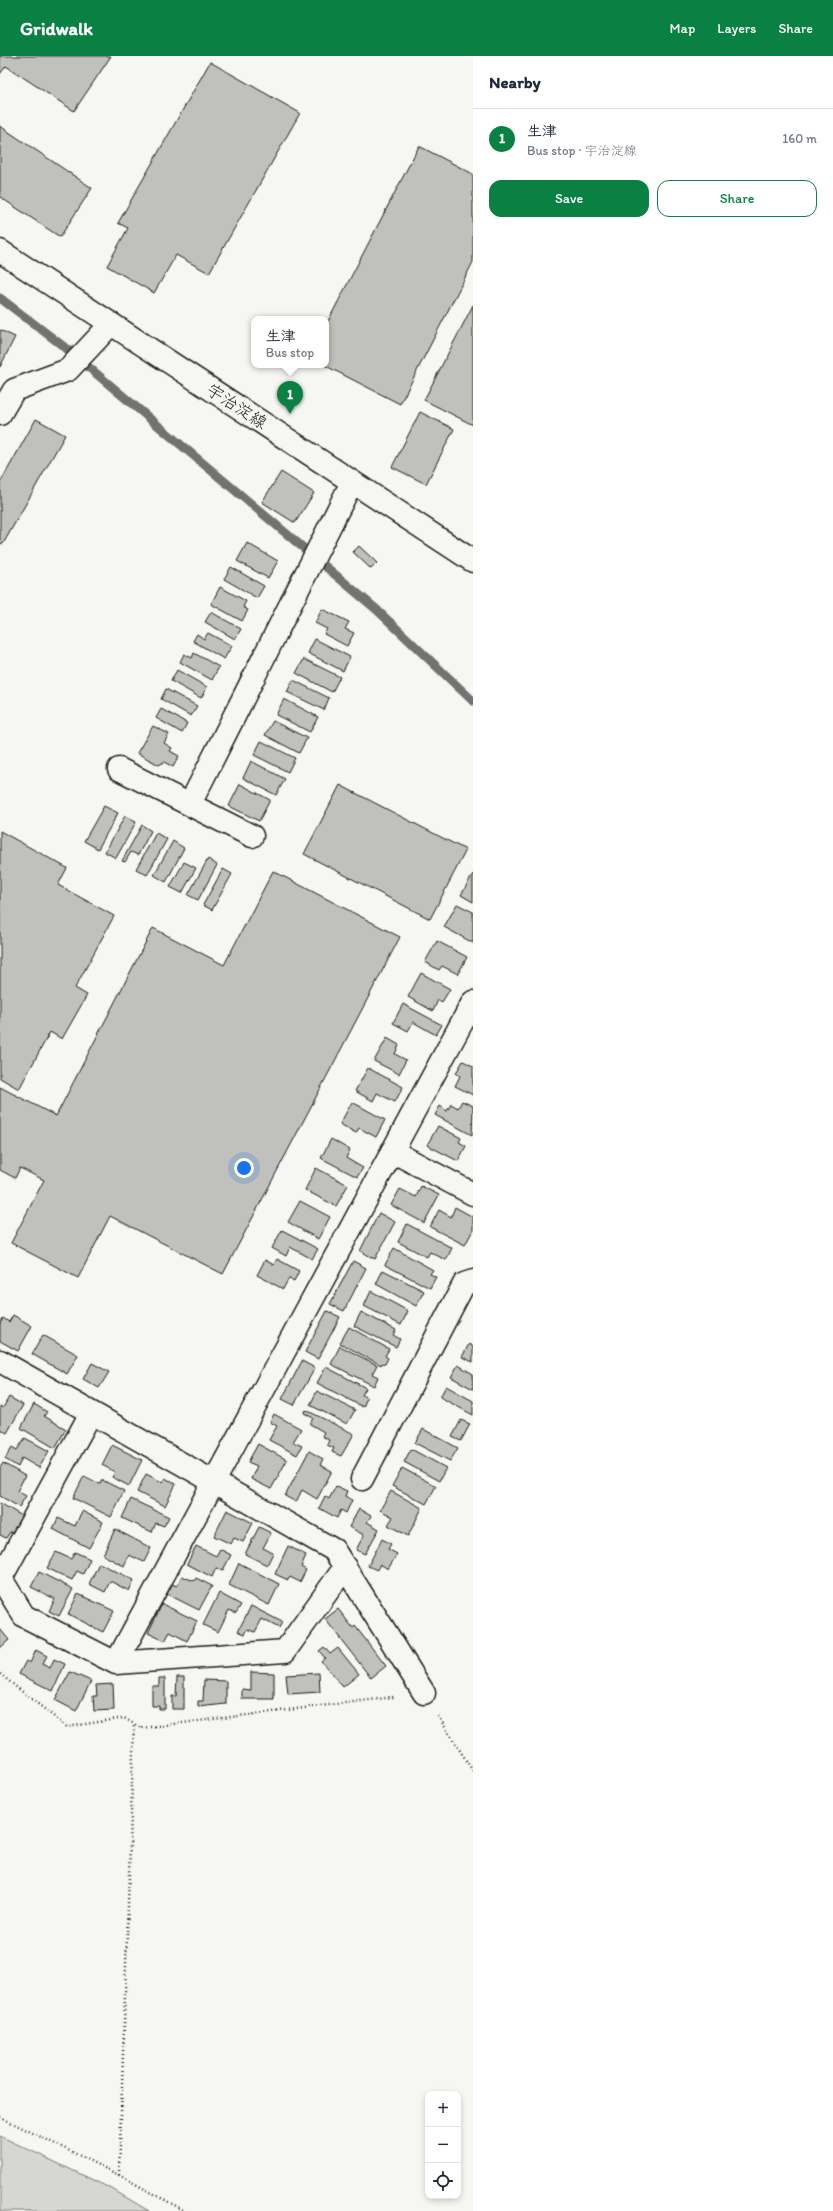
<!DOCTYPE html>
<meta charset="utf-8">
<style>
:root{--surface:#fff;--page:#f6f6f7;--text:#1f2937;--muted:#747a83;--line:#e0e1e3;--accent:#0b8043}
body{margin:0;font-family:Itim,"Klee One",sans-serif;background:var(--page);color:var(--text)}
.controls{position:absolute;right:12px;bottom:12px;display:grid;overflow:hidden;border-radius:8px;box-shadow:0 2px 6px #0003}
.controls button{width:36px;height:36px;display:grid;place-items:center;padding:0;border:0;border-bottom:1px solid var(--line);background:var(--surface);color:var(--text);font:20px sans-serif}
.you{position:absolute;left:244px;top:1112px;width:14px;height:14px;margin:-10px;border:3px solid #fff;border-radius:50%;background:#1a73e8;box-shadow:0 0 0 6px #1a73e833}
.badge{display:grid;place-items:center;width:26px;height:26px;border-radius:50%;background:var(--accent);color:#fff;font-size:13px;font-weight:700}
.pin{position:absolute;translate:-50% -33px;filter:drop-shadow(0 1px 2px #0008)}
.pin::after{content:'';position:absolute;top:21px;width:14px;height:12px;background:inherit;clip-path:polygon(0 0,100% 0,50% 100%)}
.popup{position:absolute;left:251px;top:260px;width:78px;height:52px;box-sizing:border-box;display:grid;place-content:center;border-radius:8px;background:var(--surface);filter:drop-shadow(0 1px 3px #0005);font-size:13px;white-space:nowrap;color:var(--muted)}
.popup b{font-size:15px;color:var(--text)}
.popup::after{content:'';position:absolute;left:50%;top:100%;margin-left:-8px;border:8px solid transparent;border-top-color:var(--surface)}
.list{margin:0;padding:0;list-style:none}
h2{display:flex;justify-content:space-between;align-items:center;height:52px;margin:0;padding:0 16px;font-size:17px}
h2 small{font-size:13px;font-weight:400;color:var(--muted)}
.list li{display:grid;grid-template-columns:26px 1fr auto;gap:12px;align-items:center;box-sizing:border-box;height:60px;padding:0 16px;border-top:1px solid var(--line)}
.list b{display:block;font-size:15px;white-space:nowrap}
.list p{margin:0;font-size:13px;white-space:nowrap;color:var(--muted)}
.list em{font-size:13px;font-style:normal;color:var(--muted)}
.actions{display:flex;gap:8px;padding:12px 16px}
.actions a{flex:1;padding:9px 0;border:1px solid var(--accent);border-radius:12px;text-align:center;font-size:14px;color:var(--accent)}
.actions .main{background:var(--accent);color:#fff}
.icon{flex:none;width:22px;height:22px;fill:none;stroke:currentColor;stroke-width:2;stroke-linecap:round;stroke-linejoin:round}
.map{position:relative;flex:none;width:473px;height:2155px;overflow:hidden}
header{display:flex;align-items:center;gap:24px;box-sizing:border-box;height:56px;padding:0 20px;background:var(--accent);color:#fff}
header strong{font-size:19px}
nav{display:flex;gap:22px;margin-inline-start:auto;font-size:14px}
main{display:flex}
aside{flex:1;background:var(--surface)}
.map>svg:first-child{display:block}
.green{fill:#d6d6d2;stroke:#797977}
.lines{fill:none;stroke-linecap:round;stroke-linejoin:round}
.stream{stroke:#727271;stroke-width:9}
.building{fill:#c0c0bd;stroke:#1c1c1c}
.minor-casing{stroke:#1c1c1c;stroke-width:25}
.major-casing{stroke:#1c1c1c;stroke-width:25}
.path{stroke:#1c1c1c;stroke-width:2.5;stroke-dasharray:1 3;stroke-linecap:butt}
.minor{stroke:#f6f6f2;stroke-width:22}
.major{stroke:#f6f6f2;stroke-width:22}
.labels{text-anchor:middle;stroke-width:4;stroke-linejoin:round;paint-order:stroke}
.street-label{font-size:17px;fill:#1c1c1c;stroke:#f6f6f2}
</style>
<header>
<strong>Gridwalk</strong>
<nav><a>Map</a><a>Layers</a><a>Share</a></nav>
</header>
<main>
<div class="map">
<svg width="473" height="2155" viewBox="0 0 473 2155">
<rect width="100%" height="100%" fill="#f6f6f2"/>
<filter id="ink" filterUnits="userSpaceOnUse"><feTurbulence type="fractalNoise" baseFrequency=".025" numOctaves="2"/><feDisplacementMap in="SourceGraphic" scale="8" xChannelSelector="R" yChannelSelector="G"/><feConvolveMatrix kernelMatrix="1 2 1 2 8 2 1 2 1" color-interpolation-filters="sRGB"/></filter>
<g filter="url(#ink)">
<path class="green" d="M0,2080L112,2133L149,2155H0Z"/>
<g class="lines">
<path class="stream" d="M0,242L67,293L376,553L473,645"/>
</g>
<path class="building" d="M0,0H111L74,55L6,10L0,18Z
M210,6L300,57L209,217L176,199L154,237L107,210L128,172L118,167Z
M0,70L92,132L60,181L0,141Z
M419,90L473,118V206L400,348L324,309H326V269Z
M473,249V369L424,344Z
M0,274L15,281L0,311Z
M420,356L454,373L426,428L392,411Z
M36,363L65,379L3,488L0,487V427Z
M281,416L314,437L295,467L262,446Z
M247,487L278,505L268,522L237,505Z
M359,490L377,507L371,513L353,496Z
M231,511L264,530L257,542L224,523Z
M220,531L246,545L243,551L248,554L242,565L211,548Z
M322,553L349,566L345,573L354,577L347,590L324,578L327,573L315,567Z
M211,556L241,573L235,583L205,566Z
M208,577L232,590L224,603L193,585L197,578L204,583Z
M315,583L350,601L343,615L308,597Z
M194,597L219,611L212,624L180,606L184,598L192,602Z
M304,603L340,621L332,636L296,617Z
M177,614L207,631L201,642L171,625Z
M293,624L329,642L324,654L287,636Z
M166,633L197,650L191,660L161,643Z
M284,643L318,661L310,676L276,659Z
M161,653L187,667L182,677L156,662Z
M273,665L307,682L299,697L265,679Z
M153,670L169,678L164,687L172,692L170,695L179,700L173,711L164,706L159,709L137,697Z
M261,685L295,702L288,716L254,699Z
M251,705L285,723L276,739L243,722Z
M240,728L270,744L259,765L229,750Z
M340,729L466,794L430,863L304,798Z
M104,750L118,757L98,793L84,785Z
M125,760L136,766L116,802L105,796Z
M142,769L151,775L138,799L131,796L125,806L122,805Z
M0,775L67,812L58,829L114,860L75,932L87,939L62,983L50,976L19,1033L0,1022Z
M156,777L167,783L147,819L136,813Z
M173,785L184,792L166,826L154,819Z
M208,803L217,809L198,844L188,839Z
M184,806L196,812L182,837L170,831Z
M223,813L232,818L212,854L203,849Z
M273,815L400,881L223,1218L110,1160L78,1222L11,1187L44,1124L20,1112L15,1122L0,1114V1031L56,1060L153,872L224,909Z
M473,818V846L461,839Z
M457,848L473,856V887L444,871Z
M437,885L467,901L458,918L442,910L439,914L425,906Z
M421,917L450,933L442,946L438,944L433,955L408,941Z
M403,948L442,969L436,979L413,966L408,975L393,967Z
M387,982L399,989L395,998L406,1004L399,1018L374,1005Z
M463,1005L473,1010V1039L455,1030L460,1020L456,1017Z
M368,1012L403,1031L395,1046L377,1037L373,1045L355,1035Z
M462,1045L473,1050L472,1079L435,1059L440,1050L447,1055L451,1048L458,1052Z
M352,1046L385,1064L376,1081L359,1072L356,1077L340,1068Z
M438,1070L461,1082L459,1086L466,1090L458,1105L427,1089Z
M331,1083L350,1094L346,1102L363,1112L357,1121L321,1102Z
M316,1112L348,1129L336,1150L305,1134Z
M421,1130L439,1139L424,1167L391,1149L400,1133L416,1141Z
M300,1145L330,1161L318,1183L288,1166Z
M455,1151L473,1161V1174L465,1189L430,1171L439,1154L451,1161Z
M379,1157L395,1166L375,1203L360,1195Z
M407,1168L452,1192L446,1204L430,1196L427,1201L398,1186Z
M282,1174L318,1193L312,1203L290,1191L286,1200L272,1192Z
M394,1192L433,1214L430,1218L436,1221L430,1232L385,1209Z
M277,1203L299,1215L294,1225L289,1222L283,1233L257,1219L265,1204L274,1209Z
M353,1205L366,1212L344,1255L330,1248Z
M383,1214L424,1235L416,1250L376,1228Z
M371,1235L408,1255L401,1269L364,1250Z
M327,1255L340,1261L318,1303L305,1296Z
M361,1256L396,1274L393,1279L400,1283L396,1291L354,1270Z
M13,1259L32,1270L18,1295L0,1285V1268L3,1262L9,1266Z
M349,1271L389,1293L385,1300L388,1302L385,1308L382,1307L381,1309L340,1287Z
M43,1279L78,1299L67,1318L32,1298Z
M469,1288L473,1291V1306L462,1301Z
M340,1290L377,1309L372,1318L378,1321L374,1330L331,1308Z
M302,1305L315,1312L294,1349L282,1343Z
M92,1307L109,1316L99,1332L83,1323Z
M458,1309L473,1318V1333L451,1321Z
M326,1311L366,1332L362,1339L367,1342L363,1351L317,1327Z
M446,1330L473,1345V1359L440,1341Z
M317,1335L355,1354L347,1368L310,1349Z
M9,1341L23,1349L7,1377L0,1373V1350L3,1352Z
M34,1348L47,1356L44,1360L66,1373L55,1392L21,1372Z
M306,1354L354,1378L341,1400L332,1396L334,1392L327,1389L329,1384L322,1380L324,1376L310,1368L313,1362L304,1357Z
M274,1358L301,1373L293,1386L302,1390L297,1399L269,1384L277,1370L270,1366Z
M461,1364L470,1368L461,1385L452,1381Z
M423,1373L458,1392L450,1405L415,1387Z
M25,1382L49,1395L39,1412L22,1402L18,1411L5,1403L12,1391L17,1394Z
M258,1388L287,1404L271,1433L251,1423L257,1410L248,1406Z
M112,1389L142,1404L129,1430L112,1421L115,1416L102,1409Z
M411,1393L446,1412L439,1425L404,1406Z
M309,1395L323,1403L320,1409L332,1415L317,1443L302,1434L296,1446L285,1440Z
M3,1407L25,1420L17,1435L26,1440L19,1451L0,1440V1412Z
M402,1412L436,1430L426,1448L392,1430Z
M146,1418L162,1426L165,1422L176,1428L165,1450L137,1436Z
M84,1420L100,1428L102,1424L124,1435L111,1461L73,1442Z
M336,1430L347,1435L345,1440L352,1444L346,1457L341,1454L337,1462L319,1452L325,1440L329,1443Z
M391,1435L422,1452L408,1480L388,1469L393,1461L380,1454Z
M131,1443L169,1461L164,1470L156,1467L152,1476L122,1462Z
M0,1447L22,1460L13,1477L10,1476L6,1482L0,1479Z
M359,1453L371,1460L367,1466L379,1473L365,1498L356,1494L364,1479L349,1471Z
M227,1454L253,1467L243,1486L234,1482L231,1488L214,1480Z
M82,1455L103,1466L89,1492L53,1473L58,1462L75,1470Z
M259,1471L271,1477L263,1492L273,1497L267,1509L245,1498Z
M115,1473L151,1492L144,1506L129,1499L124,1510L103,1499Z
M382,1483L391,1488L388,1493L397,1498L388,1513L380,1508L377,1514L368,1510Z
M196,1490L216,1500L220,1493L231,1499L223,1514L216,1512L212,1521L187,1508Z
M288,1490L306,1499L301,1511L306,1514L300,1526L290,1521L288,1524L275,1518Z
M56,1496L71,1503L75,1496L90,1503L83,1518L77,1515L72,1524L47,1512Z
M99,1507L134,1524L129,1535L110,1525L105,1536L89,1528Z
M239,1507L279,1528L269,1549L229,1529Z
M39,1516L73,1533L59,1560L49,1555L55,1543L31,1531Z
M182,1520L194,1525L196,1522L212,1530L199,1554L167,1538L172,1528L177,1530Z
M219,1537L241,1549L236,1557L229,1554L218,1576L203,1569Z
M78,1538L114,1555L103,1576L68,1558Z
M162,1548L197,1565L187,1585L170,1576L165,1585L148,1577Z
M251,1550L282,1566L279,1572L262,1563L255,1576L248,1573L245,1578L238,1575Z
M338,1553L353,1572L355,1570L386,1610L371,1622L325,1563Z
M0,1573L9,1584L0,1592Z
M324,1591L330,1598L338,1592L359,1618L343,1631L321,1605L325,1602L319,1595Z
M36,1594L47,1600L42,1608L50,1612L54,1603L65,1608L53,1635L19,1618L26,1605L30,1607Z
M70,1616L91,1625L76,1655L55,1644Z
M251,1616L274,1617V1643H242V1633L251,1634Z
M319,1617L320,1636L288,1638L286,1619Z
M177,1621H184V1653H172V1640H176Z
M159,1622H165V1653H159V1650H152V1630H159Z
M204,1624L226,1625V1648L198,1651V1645H203Z
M113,1628L114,1654L94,1655L93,1640H97L96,1629Z"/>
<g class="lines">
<g class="minor-casing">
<path id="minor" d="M0,358L14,334L68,314L111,268
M119,713L252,780
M190,748L352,426
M392,1095L473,1138
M0,1305L334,1494L424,1637
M362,1423L464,1228L473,1225
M0,1521L24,1560L116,1607L285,1595L345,1511
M1,1522L91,1357
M116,1607L473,946"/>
</g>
<g class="major-casing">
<path id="major" d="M0,195L473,505"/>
</g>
<path class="path" d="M0,1618L67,1671L124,1662L141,1672L394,1641
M438,1660L473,1715
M0,2061L119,2119L185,2155
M119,2119L134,1668"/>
<use href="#minor" class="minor"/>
<use href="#major" class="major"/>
</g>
</g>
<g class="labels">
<g class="street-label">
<text transform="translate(237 350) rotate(33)" y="6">宇治淀線</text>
</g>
</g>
</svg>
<div class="controls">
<button>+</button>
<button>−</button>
<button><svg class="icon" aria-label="locate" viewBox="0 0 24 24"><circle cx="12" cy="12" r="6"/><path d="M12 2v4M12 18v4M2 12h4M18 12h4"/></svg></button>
</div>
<div class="you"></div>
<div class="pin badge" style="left:290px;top:358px">1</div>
<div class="popup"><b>生津</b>Bus stop</div>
</div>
<aside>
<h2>Nearby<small></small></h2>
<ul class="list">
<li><span class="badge">1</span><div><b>生津</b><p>Bus stop · 宇治淀線</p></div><em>160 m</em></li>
</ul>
<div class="actions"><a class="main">Save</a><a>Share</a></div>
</aside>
</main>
